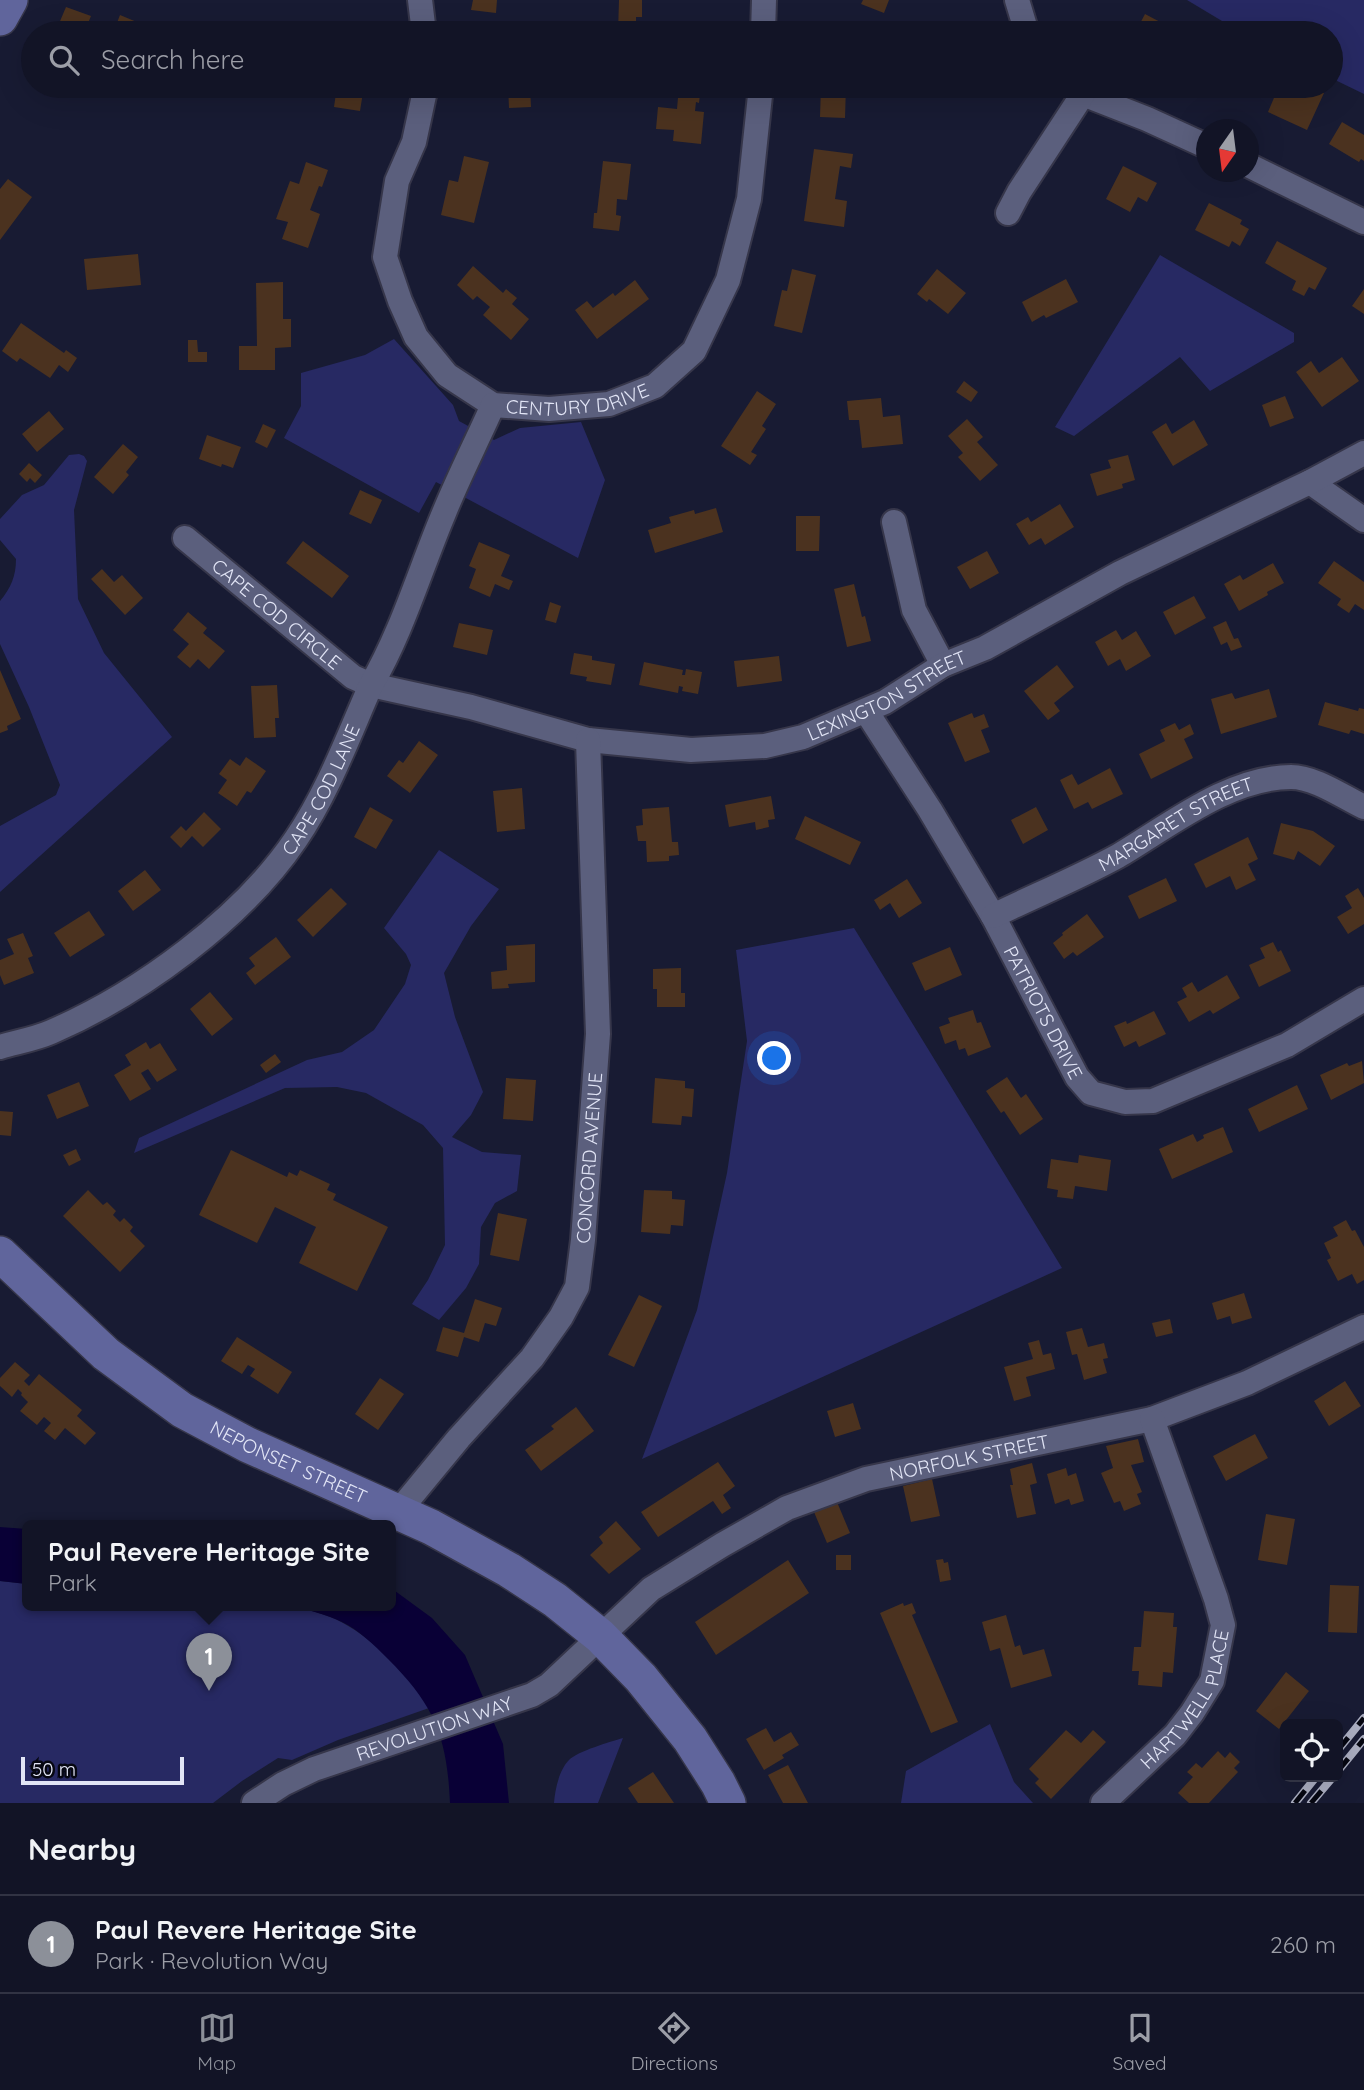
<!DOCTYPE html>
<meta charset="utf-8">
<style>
:root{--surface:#121426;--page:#1b1d2e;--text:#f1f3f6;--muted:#9c9ea7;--line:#313343;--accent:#8c9099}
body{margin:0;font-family:Quicksand,sans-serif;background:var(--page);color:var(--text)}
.controls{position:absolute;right:21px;bottom:21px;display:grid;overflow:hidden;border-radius:10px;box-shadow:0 7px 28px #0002}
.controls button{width:63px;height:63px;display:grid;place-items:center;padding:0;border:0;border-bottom:2px solid var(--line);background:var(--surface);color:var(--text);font:35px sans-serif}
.compass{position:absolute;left:1196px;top:119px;width:63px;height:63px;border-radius:50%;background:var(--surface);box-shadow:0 7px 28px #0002;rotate:194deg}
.scale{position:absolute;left:21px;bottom:18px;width:163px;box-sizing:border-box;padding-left:7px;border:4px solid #e2e5f6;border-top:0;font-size:19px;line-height:24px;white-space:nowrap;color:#e2e5f6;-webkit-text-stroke:5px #060711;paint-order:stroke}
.you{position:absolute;left:775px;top:1059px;width:24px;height:24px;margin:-18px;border:5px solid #fff;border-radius:50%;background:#1a73e8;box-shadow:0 0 0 10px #1a73e833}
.badge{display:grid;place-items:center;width:46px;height:46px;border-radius:50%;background:var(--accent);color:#fff;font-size:23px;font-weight:700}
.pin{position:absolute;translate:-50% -58px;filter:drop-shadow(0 2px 4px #0008)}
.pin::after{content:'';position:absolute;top:37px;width:24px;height:21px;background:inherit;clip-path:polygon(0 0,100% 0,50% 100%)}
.popup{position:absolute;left:22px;top:1520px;width:374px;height:91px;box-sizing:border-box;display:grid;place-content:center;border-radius:10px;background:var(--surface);filter:drop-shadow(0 2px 5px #0005);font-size:23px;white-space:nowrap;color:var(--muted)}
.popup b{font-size:26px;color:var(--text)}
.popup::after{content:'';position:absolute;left:50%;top:100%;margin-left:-14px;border:14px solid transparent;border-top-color:var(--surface)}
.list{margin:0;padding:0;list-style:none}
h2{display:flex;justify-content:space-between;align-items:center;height:91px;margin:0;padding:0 28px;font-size:30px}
h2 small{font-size:23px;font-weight:400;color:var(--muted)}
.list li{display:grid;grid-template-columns:46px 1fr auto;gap:21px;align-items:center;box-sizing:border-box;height:98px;padding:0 28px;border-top:2px solid var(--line)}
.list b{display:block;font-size:26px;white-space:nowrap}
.list p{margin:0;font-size:23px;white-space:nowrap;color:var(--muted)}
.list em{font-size:23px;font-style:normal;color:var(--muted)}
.icon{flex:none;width:38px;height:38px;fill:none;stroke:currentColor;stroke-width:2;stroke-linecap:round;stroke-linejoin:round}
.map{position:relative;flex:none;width:1364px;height:1803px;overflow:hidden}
.search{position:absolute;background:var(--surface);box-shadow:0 7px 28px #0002;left:21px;right:21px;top:21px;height:77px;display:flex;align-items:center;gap:18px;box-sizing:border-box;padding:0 24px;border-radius:38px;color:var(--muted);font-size:26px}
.sheet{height:189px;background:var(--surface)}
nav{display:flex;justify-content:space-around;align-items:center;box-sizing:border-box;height:98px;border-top:2px solid var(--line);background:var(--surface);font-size:19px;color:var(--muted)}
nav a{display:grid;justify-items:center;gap:4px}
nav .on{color:var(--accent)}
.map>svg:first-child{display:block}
.green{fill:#272963}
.water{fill:#090036}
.building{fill:#4b321f}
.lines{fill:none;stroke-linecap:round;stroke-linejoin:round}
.minor-casing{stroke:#36364a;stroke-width:28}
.secondary-casing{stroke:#36364a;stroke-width:38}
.minor{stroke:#5b5f7d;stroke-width:24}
.secondary{stroke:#60659c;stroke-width:35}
.rail-casing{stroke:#abaec1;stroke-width:8}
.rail{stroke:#060711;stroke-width:5;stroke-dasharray:16;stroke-linecap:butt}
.labels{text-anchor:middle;stroke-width:6;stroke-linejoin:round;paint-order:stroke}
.street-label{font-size:19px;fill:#e2e5f6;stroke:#060711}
</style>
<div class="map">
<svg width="1364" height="1803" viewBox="0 0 1364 1803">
<rect width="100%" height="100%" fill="#181b33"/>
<path class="green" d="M1187,0H1364V94L1331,78V33H1242Z
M1160,255L1294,333V342L1210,391L1180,357L1074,436L1055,427Z
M394,339L453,405L459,421L494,440L520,428L581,422L605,480L578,558L436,482L419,513L284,438L301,406V373L365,355Z
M79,454L84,456L87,461L74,510L78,599L104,653L172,737L0,892V826L56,795L60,785L29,707L0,644V601C11,588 16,576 16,559L0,540V519L22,495L44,485L69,455Z
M439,850L499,889L471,926L444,973L455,1017L483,1092L471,1115L452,1137L482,1152L521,1155L517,1191L495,1203L481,1227L479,1264L466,1288L439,1320L412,1304L428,1280L445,1245L443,1148L423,1125L366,1093L337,1087L285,1088L134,1153L139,1138L307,1060L342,1052L374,1030L405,984L411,965L406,954L384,928Z
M854,928L1062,1268L642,1459L697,1310L727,1173L747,1041L736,950Z
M0,1581L27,1584V1605H290C308,1610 327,1614 343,1623C375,1640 411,1677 429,1708L338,1740L292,1760L278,1758L242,1781L213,1803H0Z
M990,1724L1014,1782L1033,1803H901L906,1771Z
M623,1738L598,1803H554C555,1790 559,1770 569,1760C578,1751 610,1742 623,1738Z"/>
<path class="water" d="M0,1527L27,1529V1584L0,1581Z
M391,1588L432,1618L465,1655L503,1744L509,1803H450C447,1737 435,1706 388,1659C374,1645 360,1631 342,1622C326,1614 307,1610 290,1605H391Z"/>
<path class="building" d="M473,0H497L496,13L471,10Z
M619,0H642V17H636V33H618Z
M863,0H889L884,13L861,4Z
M66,7L91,16L84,33H55Z
M1145,14L1181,33H1135Z
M120,15L144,25L141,33H113Z
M341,28L362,31L361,33H340Z
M337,86H364L360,111L334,107Z
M508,86H530L531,107L509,108Z
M679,86H701L699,103L696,102L695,111L704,112L701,144L673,141L674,130L656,129L658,107L677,109Z
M821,86H846L845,118L820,117Z
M1279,86L1303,98L1309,86L1324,93L1307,130L1268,112Z
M1342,122L1364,135V161L1361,159L1359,162L1329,144Z
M814,149L853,154L851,168L840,166L835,199L847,201L844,227L804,221Z
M464,156L489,162L474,223L441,215L449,180L458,182Z
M603,161L631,164L627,200L617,199L616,215L621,216L619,231L593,228L594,213H597Z
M306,162L328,170L322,187L319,186L310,210L320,214L308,248L282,239L288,222L276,219L290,181L299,184Z
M1123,166L1157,183L1147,202L1138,197L1130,212L1106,199Z
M8,179L32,197L0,240V189Z
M1209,203L1242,220L1240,224L1249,229L1240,246L1232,241L1229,247L1195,230Z
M1277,241L1327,268L1315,290L1309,287L1304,296L1292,290L1296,281L1265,263Z
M138,254L141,285L87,290L84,259Z
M473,266L503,293L506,289L517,298L512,304L529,319L511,340L483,315L490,307L477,296L473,300L457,285Z
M792,269L816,275L802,333L774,326L782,290L787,291Z
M937,269L966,293L948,314L929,299L927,302L917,294Z
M1066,279L1078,302L1046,318L1044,315L1032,322L1022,302Z
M635,280L649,299L597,339L575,310L587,301L593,308L613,293L615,296Z
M283,282V319H291V347L275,348V370H239V346H257L256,283Z
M1364,289V314L1352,306Z
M21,323L64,353L66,350L77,358L68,372L59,365L50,378L20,358L17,362L2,351Z
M188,340H197L198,352H207V362H188Z
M1342,357L1359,381L1322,407L1296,372L1311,361L1319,373Z
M964,381L978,392L971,402L956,392Z
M757,391L776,404L762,426L766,429L751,452L757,455L750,465L721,446Z
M1285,396L1294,418L1270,427L1262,405Z
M881,398L883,417L900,415L903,444L862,448L859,420H849L847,401Z
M49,411L64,429L37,452L22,434Z
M967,419L983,437L977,442L998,465L980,481L958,457L963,453L948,436Z
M1194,420L1208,445L1173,466L1152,432L1166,423L1172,434Z
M263,424L276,430L267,448L255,442Z
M207,435L241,447L233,468L222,464L221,467L199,459Z
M123,444L138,457L126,472L129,475L113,494L94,477Z
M1128,455L1135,480L1122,484L1123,488L1097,496L1090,474L1111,468L1108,460Z
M29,463L42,475L35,483L30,478L27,482L19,474Z
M360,490L382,500L371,524L349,514Z
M1060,504L1074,527L1045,545L1041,538L1029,545L1016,524L1028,517L1031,522Z
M716,508L723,532L655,553L648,530L671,523L669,517L694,510L695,514Z
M796,516H820L819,551H796Z
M303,541L349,576L332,598L286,563Z
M479,542L510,555L501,576L513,581L509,590L495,584L490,597L469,588L476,569L469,566Z
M987,551L999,573L970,589L957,567Z
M1334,561L1364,582V610L1355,604L1349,613L1337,605L1341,599L1318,583Z
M1273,563L1284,583L1267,592L1268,595L1239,611L1224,584L1240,575L1243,580Z
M102,569L114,582L122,575L143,598L125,615L91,579Z
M854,584L862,617L865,616L871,641L847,647L834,589Z
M1194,596L1206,618L1175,635L1163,612Z
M550,602L561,606L556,623L545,620Z
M188,612L207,628L203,633L225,651L209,669L198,659L190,668L177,657L189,644L173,630Z
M1226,621L1234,639L1238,638L1242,647L1231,651L1227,642L1221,645L1213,627Z
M459,623L493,630L487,655L453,647Z
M1116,630L1122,640L1136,631L1151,656L1126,671L1120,659L1108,666L1095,642Z
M574,653L592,656V660L615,664L611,685L586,681L587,677L570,674Z
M779,656L782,681L737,687L734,661Z
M644,662L683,670L682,675H685L686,669L702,672L698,694L682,691L683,687L679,686L678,693L639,685Z
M1057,665L1074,687L1054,703L1060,711L1048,720L1024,691Z
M0,670L21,719L7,726L8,730L0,733Z
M277,685L279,718H275L276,737L254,738L251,686Z
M1269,689L1277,717L1221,734L1211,699L1232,693L1235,699Z
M1325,702L1358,711L1359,708L1364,709V734L1351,730L1349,734L1318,725Z
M972,713L974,718L984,714L989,727L981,730L990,752L965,762L948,723Z
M1175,723L1179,730L1190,724L1194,734L1184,739L1193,758L1151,779L1139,754L1165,741L1160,730Z
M419,741L438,755L410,793L387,776L399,760L403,763Z
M246,757L266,771L251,793L247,791L237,806L218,793L227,780L219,774L230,759L240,766Z
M1110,768L1123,794L1092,809L1088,802L1074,809L1060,780L1072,774L1078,785Z
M522,788L525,829L497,832L493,791Z
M771,796L775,819L768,820L769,827L756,830L755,822L729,827L725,805Z
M370,807L393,820L376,849L354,837Z
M669,807L672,842H678L679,855L669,856V861L647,862L646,841H638L636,826L643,825L642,809Z
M1036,807L1048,830L1023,844L1011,820Z
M204,812L221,829L203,847L192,836L181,848L170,837L181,826L186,831Z
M805,816L861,842L850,865L795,839Z
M1281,823L1313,831L1335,846L1320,866L1298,851L1294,860L1273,854Z
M1248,837L1258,859L1248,864L1256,880L1236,890L1230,876L1206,888L1194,864Z
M145,870L161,890L133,911L118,891Z
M1166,878L1177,901L1139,919L1128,896Z
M907,879L922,903L899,918L890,903L880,910L874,900Z
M331,888L347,904L313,937L297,920Z
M1358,888L1364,898V924L1348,934L1337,917L1352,908L1345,896Z
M89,911L105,935L70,957L54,933Z
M1087,914L1104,937L1077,956L1073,952L1064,959L1053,943L1063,935L1062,933Z
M23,933L33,956L28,958L34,973L4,985L0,975V960L14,954L7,939Z
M276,937L291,957L255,985L246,973L255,966L249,958Z
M1273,942L1278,952L1281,950L1291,971L1259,987L1249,965L1265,958L1260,948Z
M535,944V982L508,984L509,988L492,989L491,972L507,970L506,946Z
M950,947L962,975L925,991L912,963Z
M681,968V993H685V1007H657V989H653V969Z
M1227,975L1240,998L1213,1014L1210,1010L1189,1022L1177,1002L1187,997L1182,988L1192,982L1198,992Z
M210,992L233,1019L212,1036L190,1009Z
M973,1010L977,1023L981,1022L991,1047L968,1056L965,1048L959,1050L956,1040L945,1044L939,1027L950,1023L948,1018Z
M1154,1011L1166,1034L1139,1047L1136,1041L1124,1047L1114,1026L1126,1021L1127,1024Z
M146,1042L150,1049L160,1043L177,1070L157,1082L148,1069L141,1073L151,1089L130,1101L114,1075L131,1065L125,1055Z
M275,1054L281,1062L266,1073L260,1065Z
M1362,1061L1364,1083L1331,1100L1320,1075L1347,1063L1349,1066Z
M1007,1077L1021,1098L1026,1094L1043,1119L1020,1135L1004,1111L1001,1113L986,1091Z
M506,1078L536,1080L533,1121L503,1119Z
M655,1078L685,1081V1088L694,1089L692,1117L682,1116L681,1125L652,1123Z
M79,1082L89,1106L57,1119L47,1095Z
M1297,1085L1308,1109L1259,1132L1248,1109Z
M0,1111L13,1112L11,1136L0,1135Z
M1223,1127L1233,1152L1172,1179L1159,1149L1193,1134L1197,1142L1204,1138L1203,1135Z
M76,1149L81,1160L69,1166L63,1155Z
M231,1150L287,1177L289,1172L297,1176L300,1170L330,1184L327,1190L336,1194L333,1200L388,1227L357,1291L299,1263L316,1227L275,1207L257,1243L199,1215Z
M1079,1155L1111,1160L1107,1191L1075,1186L1073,1199L1057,1197L1058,1190L1047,1188L1051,1159L1078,1163Z
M88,1190L103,1205L107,1202L116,1211L113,1215L120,1222L124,1218L133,1227L130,1231L145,1246L120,1272L63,1216Z
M644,1190L672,1191V1199L685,1200L683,1226L671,1225L670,1234L641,1232Z
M498,1213L527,1219L519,1261L490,1255Z
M1346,1220L1352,1231L1355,1230L1364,1247V1280L1357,1284L1352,1274L1338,1281L1327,1260L1331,1258L1324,1243L1338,1236L1333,1227Z
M1244,1293L1252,1318L1232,1324L1230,1316L1217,1320L1212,1303Z
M639,1295L662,1306L634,1367L608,1355Z
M475,1299L502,1308L496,1326L485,1323L479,1342L464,1337L458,1357L436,1351L443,1327L464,1333Z
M1170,1319L1173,1333L1156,1337L1152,1323Z
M1082,1328L1088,1347L1104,1343L1108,1358L1103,1359L1107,1373L1084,1380L1077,1354L1072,1355L1066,1332Z
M237,1337L292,1372L278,1394L250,1376L255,1369L248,1365L242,1374L221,1361Z
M1039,1340L1043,1355L1051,1353L1055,1369L1026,1377L1031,1396L1014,1401L1004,1367L1033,1359L1028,1343Z
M15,1362L30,1375L24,1381L29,1386L39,1374L82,1410L77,1416L96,1433L85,1445L65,1428L55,1440L44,1431L51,1423L44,1417L37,1425L20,1411L28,1402L21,1395L22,1393L18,1389L12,1397L0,1386V1378Z
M380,1378L404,1394L378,1430L355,1414Z
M1345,1381L1361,1406L1329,1426L1314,1401Z
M853,1403L861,1429L835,1437L827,1411Z
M576,1407L594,1431L541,1471L525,1450L554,1429L551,1426Z
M1255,1434L1268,1458L1226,1481L1213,1456Z
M1138,1439L1144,1462L1131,1465L1142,1492L1137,1494L1141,1504L1124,1511L1120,1501L1114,1503L1101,1473L1113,1468L1106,1446Z
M718,1462L735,1486L723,1495L731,1508L722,1514L713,1501L658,1537L641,1512Z
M1032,1463L1037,1483L1030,1485L1036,1514L1017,1518L1010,1485H1013L1010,1469Z
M1066,1468L1068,1476L1076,1473L1084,1501L1071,1505L1069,1499L1055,1504L1047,1474Z
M932,1479L940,1516L911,1522L903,1486Z
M837,1502L850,1533L827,1543L814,1512Z
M1266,1514L1295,1519L1287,1565L1258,1560Z
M616,1521L641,1549L609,1574L590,1555L603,1543L599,1537Z
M836,1555H851V1570H836Z
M943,1559L944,1563L948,1562L951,1580L940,1582L936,1560Z
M788,1560L809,1593L716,1655L695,1622Z
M1330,1585L1359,1586L1357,1633L1328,1632Z
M903,1603L904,1606L912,1603L916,1613L912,1615L958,1722L931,1733L880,1613Z
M1144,1611L1174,1613L1173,1627H1177L1173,1673L1163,1672L1162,1687L1138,1685L1139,1671H1132L1134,1647H1141Z
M1006,1615L1015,1647L1020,1645L1023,1655L1044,1649L1052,1676L1011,1688L1000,1648L990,1651L982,1622Z
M1286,1672L1309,1691L1279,1729L1256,1711Z
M766,1728L774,1742L791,1732L799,1745L782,1755L784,1758L764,1770L746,1739Z
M1066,1730L1081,1743L1093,1730L1106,1742L1051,1799L1035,1783L1039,1779L1029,1769Z
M1218,1751L1225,1758L1230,1752L1240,1762L1234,1768L1238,1772L1209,1803H1189L1178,1793L1193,1777L1187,1772L1196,1763L1202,1768Z
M788,1765L808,1803H783L768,1775Z
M653,1772L674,1803H638L628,1788Z"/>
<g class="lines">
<g class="minor-casing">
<g id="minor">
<path d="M420,0L424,33"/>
<path d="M1017,0L1027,33"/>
<path d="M763,33L764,0"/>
<path id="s1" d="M426,86L414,142L397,181L385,257L400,301L416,337L447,375L493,405L549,409L609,404L655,386L694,351L728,280L749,199L761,86"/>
<path d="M1073,86L1083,94L1147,119L1206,146"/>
<path d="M1248,165L1364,222"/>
<path d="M1008,213L1019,192L1083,94"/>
<path d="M1310,482L1364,520"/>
<path d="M894,522L914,610L943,665"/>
<path id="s2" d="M185,538L353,677L371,685L471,707L588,740L691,750L765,746L803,737L885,702L943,665L985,648L1120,573L1310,482L1364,453"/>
<path id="s3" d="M866,711L930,810L993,916L1077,1077L1091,1093L1125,1102L1153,1101L1287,1045L1364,999"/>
<path id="s4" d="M993,916C1034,896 1078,878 1118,856C1169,826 1229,777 1291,777C1315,777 1343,797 1364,807"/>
<path id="s5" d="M0,1047C17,1042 35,1039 51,1032C139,994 242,919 296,839C328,792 348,737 371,685C402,632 420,570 444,513C459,476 477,441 493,405"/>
<path id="s6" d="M398,1512L459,1438L532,1358L561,1317L577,1287L583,1240L598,1034L588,740"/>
<path id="s7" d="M254,1803L283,1784L314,1769L532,1695L549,1685L651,1589L722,1545L787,1508L866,1479L1152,1419L1247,1383L1364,1327"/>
<path id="s8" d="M1103,1803L1175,1735L1192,1713L1212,1681L1223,1625L1216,1599L1152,1419"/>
</g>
</g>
<g class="secondary-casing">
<g id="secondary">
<path d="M0,18L10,0"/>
<path id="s9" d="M0,1254L106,1354L182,1410L248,1445L431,1527L509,1570L555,1600L600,1636L641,1678L690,1739L718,1783L728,1803"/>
</g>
</g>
<use href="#minor" class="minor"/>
<use href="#secondary" class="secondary"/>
<g class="rail-casing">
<path id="rail" d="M1338,1750L1364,1718
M1338,1771L1364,1739
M1295,1803L1316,1777
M1311,1803L1333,1777"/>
</g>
<use href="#rail" class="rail"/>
</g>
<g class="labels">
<g class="street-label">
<text dy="7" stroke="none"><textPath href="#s1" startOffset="452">CENTURY DRIVE</textPath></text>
<text dy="7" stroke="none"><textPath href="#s2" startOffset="119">CAPE COD CIRCLE</textPath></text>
<text dy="7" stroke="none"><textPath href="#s2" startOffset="772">LEXINGTON STREET</textPath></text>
<text dy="7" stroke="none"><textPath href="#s5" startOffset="424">CAPE COD LANE</textPath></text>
<text dy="7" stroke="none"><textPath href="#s4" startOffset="205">MARGARET STREET</textPath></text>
<text dy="7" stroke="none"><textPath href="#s3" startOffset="350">PATRIOTS DRIVE</textPath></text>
<text dy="7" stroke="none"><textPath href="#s6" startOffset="418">CONCORD AVENUE</textPath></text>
<text dy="7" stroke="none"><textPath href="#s7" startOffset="807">NORFOLK STREET</textPath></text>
<text dy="7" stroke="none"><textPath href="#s9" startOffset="359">NEPONSET STREET</textPath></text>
<text dy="7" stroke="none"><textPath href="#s8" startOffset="136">HARTWELL PLACE</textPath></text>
<text dy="7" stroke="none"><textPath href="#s7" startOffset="196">REVOLUTION WAY</textPath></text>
</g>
</g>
</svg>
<div class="controls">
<button><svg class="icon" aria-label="locate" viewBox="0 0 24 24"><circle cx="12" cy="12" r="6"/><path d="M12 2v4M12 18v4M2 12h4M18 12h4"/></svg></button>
</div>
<svg class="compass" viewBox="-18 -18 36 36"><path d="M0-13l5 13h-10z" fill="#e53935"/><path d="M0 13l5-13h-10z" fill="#9c9ea7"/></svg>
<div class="scale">50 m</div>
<div class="you"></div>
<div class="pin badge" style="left:209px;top:1691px">1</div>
<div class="popup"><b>Paul Revere Heritage Site</b>Park</div>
<div class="search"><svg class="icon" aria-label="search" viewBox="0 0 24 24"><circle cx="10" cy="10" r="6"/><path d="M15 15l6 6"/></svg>Search here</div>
</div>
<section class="sheet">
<h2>Nearby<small></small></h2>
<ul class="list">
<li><span class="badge">1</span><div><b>Paul Revere Heritage Site</b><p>Park · Revolution Way</p></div><em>260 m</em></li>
</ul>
</section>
<nav>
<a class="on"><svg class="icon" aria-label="map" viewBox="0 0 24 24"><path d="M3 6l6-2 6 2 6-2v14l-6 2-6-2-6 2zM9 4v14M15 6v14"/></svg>Map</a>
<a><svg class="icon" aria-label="directions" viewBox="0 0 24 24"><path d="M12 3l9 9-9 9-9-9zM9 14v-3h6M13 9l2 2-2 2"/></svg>Directions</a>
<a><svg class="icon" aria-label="saved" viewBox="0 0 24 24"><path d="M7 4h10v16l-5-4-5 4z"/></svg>Saved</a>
</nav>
